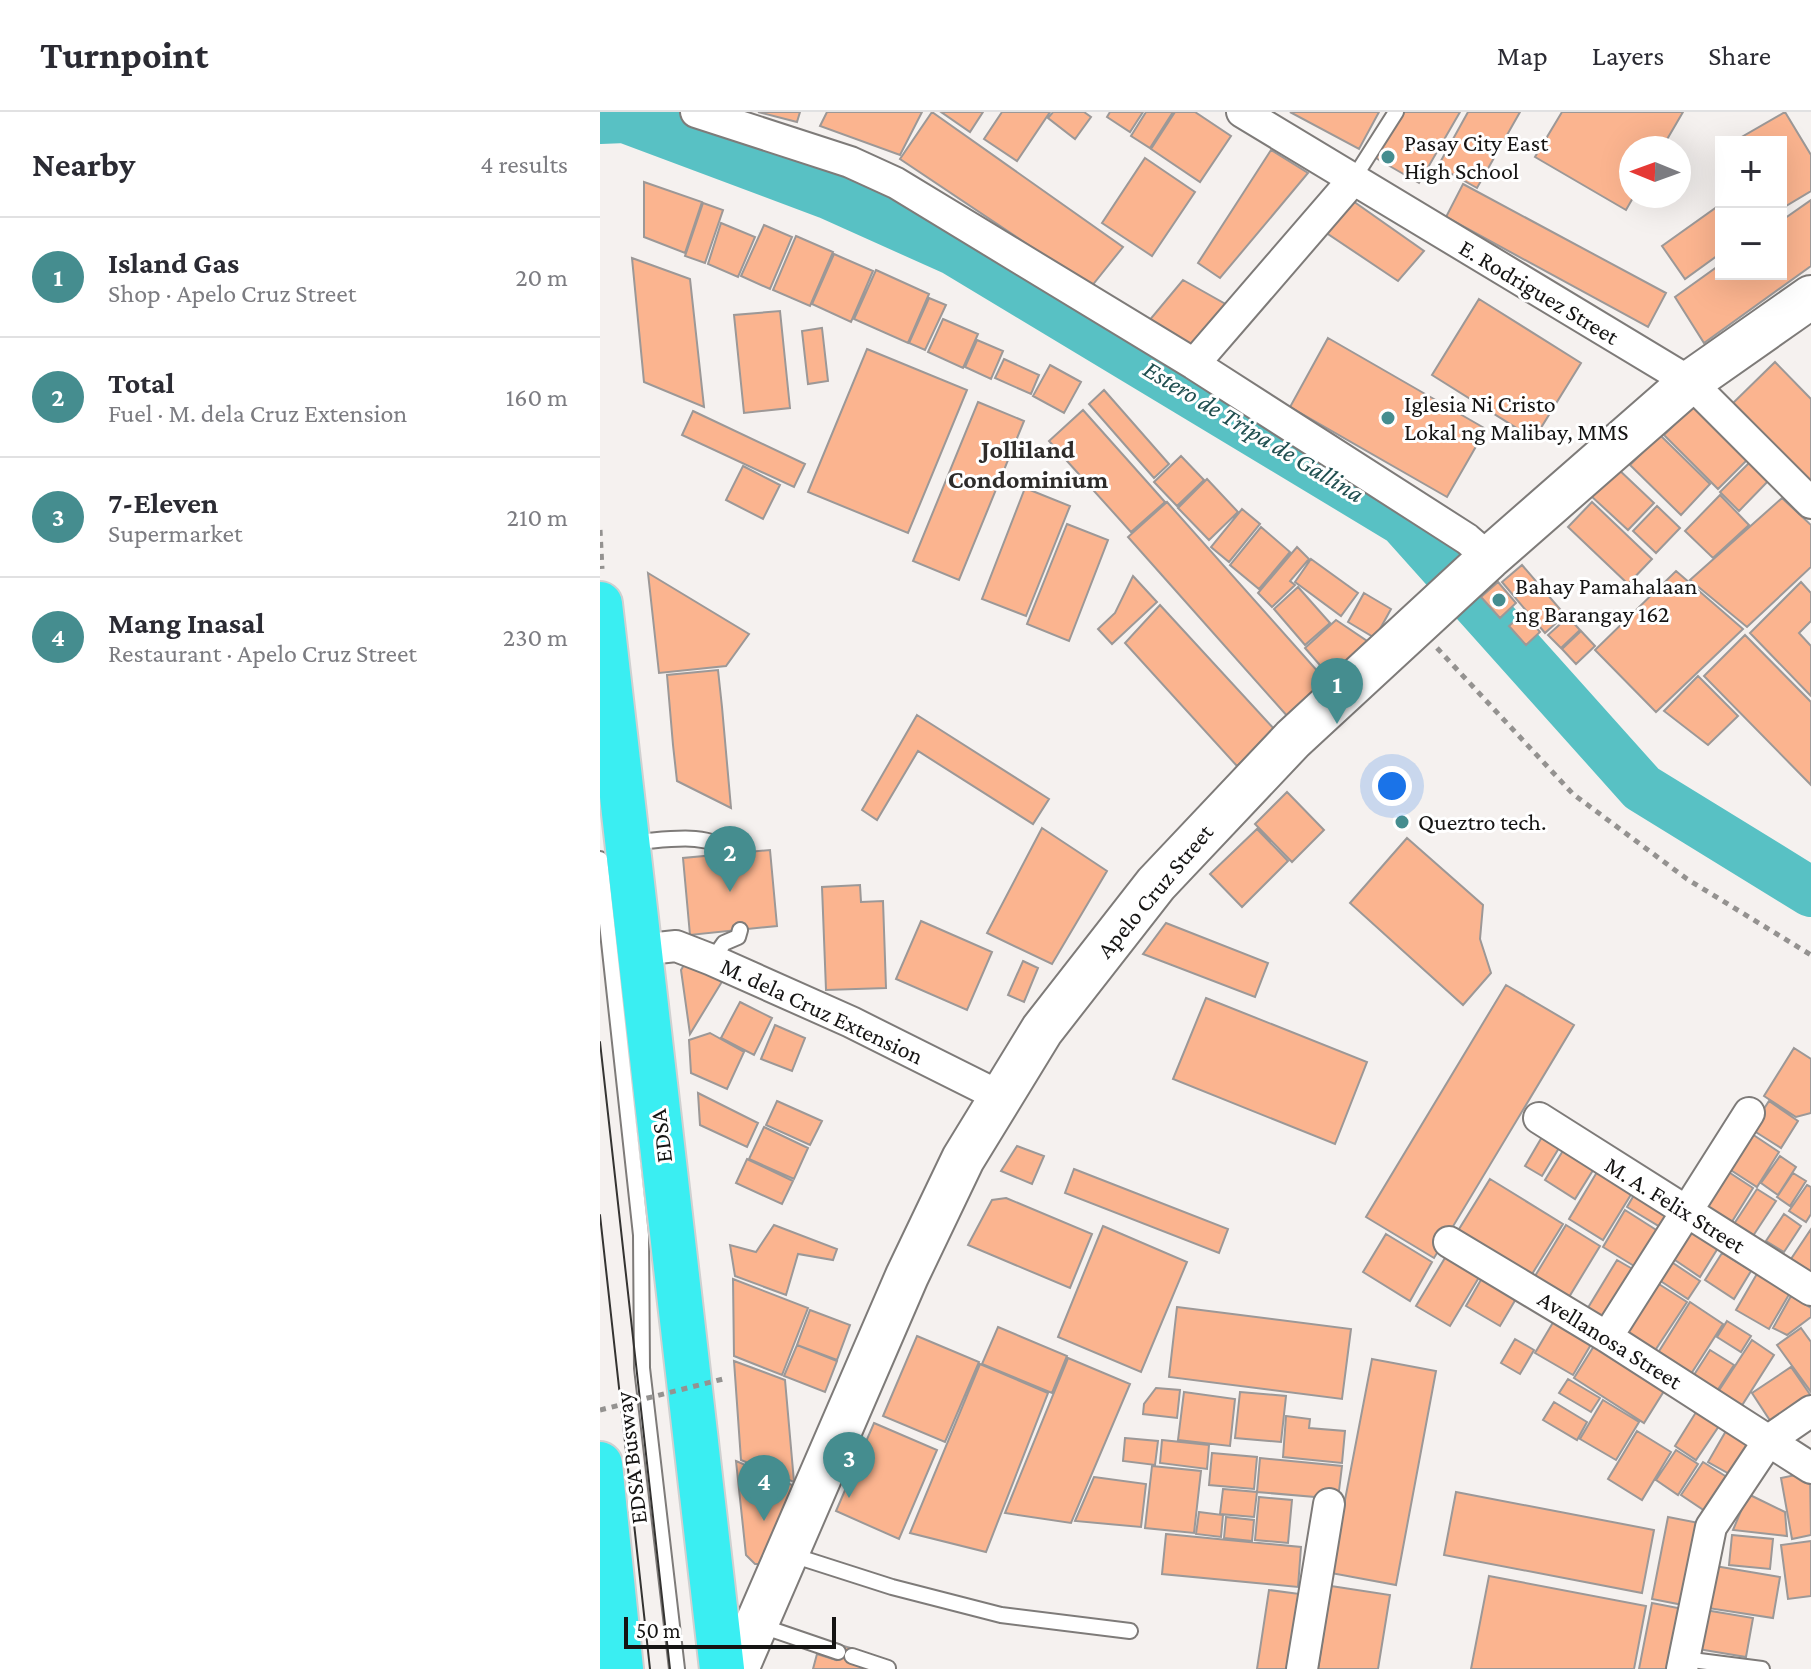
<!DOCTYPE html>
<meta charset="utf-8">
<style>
:root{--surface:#fff;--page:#f2f2f3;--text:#2b2b33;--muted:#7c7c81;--line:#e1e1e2;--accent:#458d8f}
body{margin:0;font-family:"Crimson Pro",serif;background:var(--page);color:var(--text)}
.controls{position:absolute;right:24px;top:24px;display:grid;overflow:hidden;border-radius:0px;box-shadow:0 8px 32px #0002}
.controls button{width:72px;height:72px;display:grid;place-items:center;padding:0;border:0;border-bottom:2px solid var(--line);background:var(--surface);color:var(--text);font:40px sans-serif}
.compass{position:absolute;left:1019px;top:24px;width:72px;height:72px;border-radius:50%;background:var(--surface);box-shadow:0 8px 32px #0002;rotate:271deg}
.scale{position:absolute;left:24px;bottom:20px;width:212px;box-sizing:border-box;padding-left:8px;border:4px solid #151413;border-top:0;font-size:22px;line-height:28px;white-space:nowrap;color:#151413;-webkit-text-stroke:6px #fff;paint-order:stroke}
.you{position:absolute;left:792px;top:674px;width:28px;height:28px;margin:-20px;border:6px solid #fff;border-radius:50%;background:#1a73e8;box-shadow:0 0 0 12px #1a73e833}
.badge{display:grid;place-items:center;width:52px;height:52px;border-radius:50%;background:var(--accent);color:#fff;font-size:26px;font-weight:700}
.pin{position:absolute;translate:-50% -66px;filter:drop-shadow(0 2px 4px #0008)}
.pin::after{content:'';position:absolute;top:42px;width:28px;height:24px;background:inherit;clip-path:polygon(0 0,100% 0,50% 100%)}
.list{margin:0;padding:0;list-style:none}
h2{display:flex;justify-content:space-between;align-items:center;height:104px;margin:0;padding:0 32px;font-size:34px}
h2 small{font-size:26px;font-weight:400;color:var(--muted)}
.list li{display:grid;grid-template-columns:52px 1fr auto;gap:24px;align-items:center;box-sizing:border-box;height:120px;padding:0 32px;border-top:2px solid var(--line)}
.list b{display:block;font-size:30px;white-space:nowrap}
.list p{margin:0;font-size:26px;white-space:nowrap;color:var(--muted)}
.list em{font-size:26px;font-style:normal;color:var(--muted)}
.map{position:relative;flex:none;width:1211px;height:1557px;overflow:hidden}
header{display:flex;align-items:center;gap:48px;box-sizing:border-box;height:112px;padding:0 40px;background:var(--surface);border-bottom:2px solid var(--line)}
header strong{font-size:38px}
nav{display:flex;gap:44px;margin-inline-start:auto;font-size:28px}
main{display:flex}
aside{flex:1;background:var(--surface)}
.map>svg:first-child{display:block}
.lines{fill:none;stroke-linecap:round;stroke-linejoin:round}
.river{stroke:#58c1c4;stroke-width:50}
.building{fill:#fbb48f;stroke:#9c9897;stroke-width:2}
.lane-casing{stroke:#7e7b79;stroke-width:18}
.street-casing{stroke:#7e7b79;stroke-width:34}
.secondary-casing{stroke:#7e7b79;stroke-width:46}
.highway-casing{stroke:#d0d0d0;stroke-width:48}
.path{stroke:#949290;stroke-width:5;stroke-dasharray:6 6;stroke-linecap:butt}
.lane{stroke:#fff;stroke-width:14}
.street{stroke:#fff;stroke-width:30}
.secondary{stroke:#fff;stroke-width:42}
.highway{stroke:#3aeef2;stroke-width:44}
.tram{stroke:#343331;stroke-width:2}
.path-bridge{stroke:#949290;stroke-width:5;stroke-dasharray:6 6;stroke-linecap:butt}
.poi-dot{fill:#458d8f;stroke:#fff;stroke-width:3}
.labels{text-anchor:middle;stroke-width:6;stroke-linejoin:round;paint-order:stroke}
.poi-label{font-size:24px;fill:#151413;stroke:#fff;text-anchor:start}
.street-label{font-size:24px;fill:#151413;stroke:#fff}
.water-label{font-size:26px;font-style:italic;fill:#204f50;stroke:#fff}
.neighbourhood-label{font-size:26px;font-weight:bold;fill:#2e2c2a;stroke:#fff}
</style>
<header>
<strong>Turnpoint</strong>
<nav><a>Map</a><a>Layers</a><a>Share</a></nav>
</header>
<main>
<aside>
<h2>Nearby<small>4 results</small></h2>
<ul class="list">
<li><span class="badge">1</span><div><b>Island Gas</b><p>Shop · Apelo Cruz Street</p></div><em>20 m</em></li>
<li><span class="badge">2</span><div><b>Total</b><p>Fuel · M. dela Cruz Extension</p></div><em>160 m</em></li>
<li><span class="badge">3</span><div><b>7-Eleven</b><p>Supermarket</p></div><em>210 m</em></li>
<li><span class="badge">4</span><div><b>Mang Inasal</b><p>Restaurant · Apelo Cruz Street</p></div><em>230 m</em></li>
</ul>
</aside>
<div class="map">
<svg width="1211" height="1557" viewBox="0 0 1211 1557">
<rect width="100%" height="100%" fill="#f5f1ef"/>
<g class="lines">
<path class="river" d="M0,7L25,6L228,82L355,139L803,409L1042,676L1211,780"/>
</g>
<path class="building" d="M158,0H200L197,10Z
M227,0H322L300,43L220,14Z
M332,0L523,135L491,175L300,47Z
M341,0H383L370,20Z
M402,0H450L417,49L384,27Z
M453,0H484L491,5L475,27L448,6Z
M510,0H543L530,20L507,5Z
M546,0H573L550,36L531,24Z
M575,0H595L631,24L600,70L551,37Z
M690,0H779L759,37Z
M800,0H860L819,71L774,45Z
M868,0H920L877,76L838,54Z
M962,0H1083L1062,36H1031V84H1034L1026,98L935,45Z
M1185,0L1211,43V79L1181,97V30H1133Z
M671,38L708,61L620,166L598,151Z
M545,46L595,80L552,144L502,111Z
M44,70L102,90L85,141L44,125Z
M863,72L1066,181L1048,215L846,105Z
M743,82L824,139L798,169L716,114Z
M1211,88V154L1104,231L1075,185L1121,152V162H1181V109Z
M103,91L123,98L105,151L85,144Z
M1121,92V141L1085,167L1062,134Z
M121,111L155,125L138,165L108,152Z
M164,113L192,125L170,177L141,164Z
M196,124L233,140L210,194L173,178Z
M234,142L273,159L251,210L212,192Z
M32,146L90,167L104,295L44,270Z
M276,158L329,182L308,231L254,207Z
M583,168L629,194L591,238L548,210Z
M329,186L346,193L325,238L309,231Z
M879,187L981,251L934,327L832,263Z
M180,199L190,296L144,301L134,203Z
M343,207L378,222L363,256L328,240Z
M222,216L228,269L208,272L202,219Z
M728,226L886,317L847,385L690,295Z
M377,228L403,239L391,267L365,255Z
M267,237L367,278L308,421L208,380Z
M404,247L439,263L431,282L395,266Z
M1175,250L1211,287V375L1131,293Z
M450,253L481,270L464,301L433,284Z
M504,278L569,352L554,366L489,292Z
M1098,289L1152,343L1118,377L1064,323Z
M378,290L424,309L359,468L313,449Z
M483,298L565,390L531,420L449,329Z
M93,299L205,352L194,375L82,323Z
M1060,323L1110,372L1081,403L1030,353Z
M581,344L604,368L577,394L554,370Z
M1153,347L1172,365L1139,399L1120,380Z
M143,354L180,373L163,407L126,388Z
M1016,355L1054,391L1028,418L990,383Z
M607,367L638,400L609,428L578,396Z
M425,376L470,394L426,504L382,487Z
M1120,383L1149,413L1113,446L1085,419Z
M1182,386L1211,413V455L1147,515L1090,468Z
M567,390L728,571L689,606L528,425Z
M992,390L1052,447L1028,472L968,415Z
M1057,394L1080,416L1056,441L1033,419Z
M642,397L660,412L629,450L611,435Z
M467,412L508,428L469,529L427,512Z
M661,415L690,440L659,477L630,453Z
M697,435L709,447L690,469L695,473L672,495L658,481Z
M711,447L758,481L741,504L695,470Z
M922,453L965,503L945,521L902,470Z
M1076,459L1143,517L1056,600L995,538Z
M48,461L149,522L126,554L59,561Z
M533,464L557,490L512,532L498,517L515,501Z
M898,470L916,491L900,506L881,485Z
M1201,470L1211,481V509L1199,521L1211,534V584L1150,521Z
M698,475L730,511L705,533L674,497Z
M764,481L791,497L775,526L748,510Z
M560,493L676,619L637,654L525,531Z
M924,501L940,520L926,533L909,514Z
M968,505L980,518L961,536L948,523Z
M736,508L770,531L732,567L705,536Z
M981,519L995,534L976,552L962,537Z
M1145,523L1211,590V673L1104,564Z
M118,558L122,595L131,696L77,669L73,633L67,563Z
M1098,564L1138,604L1108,633L1064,599Z
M317,603L449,687L433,712L318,639L277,708L262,698Z
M687,680L724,718L692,750L655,712Z
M442,716L507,759L452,852L387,821Z
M657,717L688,749L642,795L610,762Z
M807,726L883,793L880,827L891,861L863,893L750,791Z
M170,738L177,814L90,823L83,746Z
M260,773L261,790L283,789L286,876L226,878L222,775Z
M321,809L392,840L367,898L296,867Z
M566,811L668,851L655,885L543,842Z
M423,849L438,856L424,890L408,883Z
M84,853L123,868L90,922L81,858Z
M906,873L974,913L834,1146L766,1105Z
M606,886L767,950L735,1032L573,967Z
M140,890L172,906L154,943L121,926Z
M175,913L205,926L192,959L161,947Z
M110,921L144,940L127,977L91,961L89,928Z
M1194,936L1211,947V1001L1196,1005L1164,984Z
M98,981L158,1011L147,1035L100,1013Z
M177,989L222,1009L210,1033L166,1013Z
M1169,989L1198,1009L1181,1036L1151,1017Z
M164,1015L208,1036L194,1067L149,1047Z
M1149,1020L1179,1040L1157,1075L1126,1055Z
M942,1025L959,1036L942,1064L925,1054Z
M417,1034L444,1044L432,1072L401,1059Z
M964,1037L995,1055L975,1087L945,1068Z
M1180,1044L1196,1055L1178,1083L1161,1071Z
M147,1047L193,1069L182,1092L136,1071Z
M1000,1055L1035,1076L1003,1128L969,1107Z
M474,1057L628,1117L619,1141L465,1081Z
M1124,1057L1153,1076L1128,1116L1098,1096Z
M1193,1061L1206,1069L1190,1094L1177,1085Z
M890,1067L963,1112L929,1167L856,1122Z
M1207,1073L1211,1075V1102L1206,1110L1189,1099Z
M1157,1077L1176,1089L1151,1127L1132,1115Z
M1037,1078L1072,1099L1062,1116L1027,1095Z
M406,1086L492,1122L470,1176L368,1133L392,1088Z
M1025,1098L1061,1121L1039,1157L1003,1135Z
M1184,1102L1201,1114L1184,1140L1166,1129Z
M174,1113L237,1137L233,1148L198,1142L186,1183L135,1164L130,1133L156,1140Z
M966,1113L1000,1134L966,1190L932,1169Z
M503,1114L587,1150L541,1260L458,1225Z
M1087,1115L1118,1136L1100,1165L1069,1144Z
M1211,1117V1160L1191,1147Z
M786,1122L832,1150L810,1189L763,1160Z
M851,1136L884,1157L850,1214L816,1194Z
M1122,1141L1151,1159L1134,1187L1105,1168Z
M1067,1147L1100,1169L1088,1187L1056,1166Z
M1017,1148L1036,1159L1005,1211L986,1199Z
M886,1159L920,1180L900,1214L866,1194Z
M1158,1160L1191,1179L1169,1217L1136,1198Z
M133,1167L208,1196L182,1263L134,1244Z
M1051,1167L1087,1190L1054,1240L1019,1217Z
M1191,1184L1211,1196V1205L1187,1223L1173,1216Z
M1090,1190L1123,1212L1089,1265L1056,1244Z
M577,1195L751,1217L742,1287L569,1265Z
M210,1198L250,1213L237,1248L197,1233Z
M958,1202L996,1224L973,1263L935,1241Z
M1127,1209L1151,1224L1141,1240L1117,1225Z
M398,1215L467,1244L452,1281L382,1252Z
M1201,1216L1211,1230V1280L1177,1233Z
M317,1224L379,1250L345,1330L283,1304Z
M999,1226L1069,1271L1044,1311L974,1266Z
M915,1227L934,1238L920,1262L901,1251Z
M1152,1228L1174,1243L1139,1298L1116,1283Z
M197,1233L237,1249L225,1280L184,1264Z
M1110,1238L1134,1253L1115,1282L1092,1266Z
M468,1246L530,1272L471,1411L405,1401Z
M772,1247L836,1259L796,1473L731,1461Z
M134,1249L185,1268L194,1370L141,1348Z
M380,1252L448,1281L386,1440L310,1421Z
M1191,1255L1211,1284L1171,1310L1152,1281Z
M968,1267L1000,1286L991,1300L959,1281Z
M556,1276L580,1278L577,1306L543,1302L544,1292Z
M584,1280L635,1287L630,1334L578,1328Z
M640,1280L686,1284L681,1330L635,1326Z
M1003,1288L1039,1310L1016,1348L980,1327Z
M954,1290L987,1310L977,1328L943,1308Z
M1098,1297L1121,1311L1096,1348L1075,1334Z
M686,1304L710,1307L709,1316L745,1319L742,1351L683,1345Z
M274,1311L337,1338L299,1427L236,1399Z
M1130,1312L1155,1327L1133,1364L1108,1350Z
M1037,1319L1071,1340L1042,1388L1008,1367Z
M525,1326L558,1329L555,1353L523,1349Z
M562,1328L609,1333L607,1357L560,1351Z
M1076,1338L1098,1352L1078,1383L1056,1368Z
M612,1341L657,1345L654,1377L609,1373Z
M660,1346L742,1354L738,1387L657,1380Z
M136,1349L199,1376L167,1452H155L146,1443Z
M1103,1350L1130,1367L1108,1401L1081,1383Z
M552,1354L601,1359L594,1421L545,1416Z
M1210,1360L1211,1423L1192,1427L1181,1366Z
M494,1365L546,1372L541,1415L475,1409Z
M623,1377L657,1380L654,1405L620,1402Z
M856,1380L1054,1418L1042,1481L844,1443Z
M1148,1382L1185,1400L1187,1424L1133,1418Z
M659,1385L692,1388L688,1431L655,1428Z
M599,1400L623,1403L621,1425L596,1422Z
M626,1405L654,1408L652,1429L624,1426Z
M1068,1405L1099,1411L1083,1493L1052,1487Z
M566,1422L701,1435L698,1475L562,1462Z
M1132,1423L1173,1427L1170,1457L1129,1453Z
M1211,1429V1484L1188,1487L1181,1433Z
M1115,1454L1180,1465L1173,1506L1108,1496Z
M889,1464L1046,1494L1034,1557H871Z
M731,1474L790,1483L778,1557H718Z
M669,1478L700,1482L689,1557H657Z
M1052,1491L1083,1497L1071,1557H1039Z
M1105,1498L1153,1506L1146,1545L1098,1537Z
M240,1533L254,1537L250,1551L271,1557H213L217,1542L236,1548Z"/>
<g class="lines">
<g class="lane-casing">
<path id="lane" d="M752,69L796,0
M32,730C62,729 108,718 130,741
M0,747L41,1123L42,1256L77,1557
M112,848L124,831L138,825L140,818
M189,1442L292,1475L401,1503L530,1519
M159,1513L238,1540
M252,1544L288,1556
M1084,1547L1162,1557"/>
</g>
<g class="street-casing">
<path id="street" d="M96,0L250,50L296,71L594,252L867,427L889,446
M642,0L1090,270L1211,391
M594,252L752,69
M39,838L76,834L112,848L251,910L401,985
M939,1006L1211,1178
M849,1130L1007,1225L1211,1356
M1007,1225L1149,1001
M702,1557L729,1392
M1082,1557L1111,1415L1169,1328L1211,1299"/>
</g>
<g class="secondary-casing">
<path id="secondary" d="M137,1557L307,1164L363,1047L442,918L556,772L693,627L889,446L1090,270L1211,185"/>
</g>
<g class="highway-casing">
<path id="highway" d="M0,492L122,1557
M0,1352L21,1557"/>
</g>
<path class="path" d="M0,418L2,457
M837,536L973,682L1087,767L1211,843"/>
<use href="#lane" class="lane"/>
<use href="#street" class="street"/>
<use href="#secondary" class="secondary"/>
<use href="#highway" class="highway"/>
<path class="tram" d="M0,930L70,1557
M0,1103L50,1557"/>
<path class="path-bridge" d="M0,1298L127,1266"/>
</g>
<g class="poi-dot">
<circle cx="788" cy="45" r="8"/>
<circle cx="788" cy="306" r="8"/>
<circle cx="899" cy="488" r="8"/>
<circle cx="802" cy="710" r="8"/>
</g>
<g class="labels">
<g class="poi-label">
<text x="804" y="39">Pasay City East<tspan x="804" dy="28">High School</tspan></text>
<text x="804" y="300">Iglesia Ni Cristo<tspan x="804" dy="28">Lokal ng Malibay, MMS</tspan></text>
<text x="915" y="482">Bahay Pamahalaan<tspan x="915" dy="28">ng Barangay 162</tspan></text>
<text x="818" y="718">Queztro tech.</text>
</g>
<g class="street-label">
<text transform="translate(939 180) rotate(31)" y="8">E. Rodriguez Street</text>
<text transform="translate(555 779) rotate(-50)" y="8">Apelo Cruz Street</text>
<text transform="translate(222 899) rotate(25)" y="8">M. dela Cruz Extension</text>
<text transform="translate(61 1024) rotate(-97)" y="8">EDSA</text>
<text transform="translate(1075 1093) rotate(32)" y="8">M. A. Felix Street</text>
<text transform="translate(1010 1228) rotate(32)" y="8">Avellanosa Street</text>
<text transform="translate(31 1346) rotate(-97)" y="8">EDSA Busway</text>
</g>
<g class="water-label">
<text transform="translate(654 319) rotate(31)" y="9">Estero de Tripa de Gallina</text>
</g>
<g class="neighbourhood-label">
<text x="428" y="346">Jolliland<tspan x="428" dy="30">Condominium</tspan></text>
</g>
</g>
</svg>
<div class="controls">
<button>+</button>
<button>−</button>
</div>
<svg class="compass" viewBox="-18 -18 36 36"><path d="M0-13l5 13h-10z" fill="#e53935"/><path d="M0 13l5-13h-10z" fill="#7c7c81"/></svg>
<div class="scale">50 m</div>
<div class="you"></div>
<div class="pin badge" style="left:737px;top:612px">1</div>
<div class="pin badge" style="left:130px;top:780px">2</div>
<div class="pin badge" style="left:249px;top:1386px">3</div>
<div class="pin badge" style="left:164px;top:1409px">4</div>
</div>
</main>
